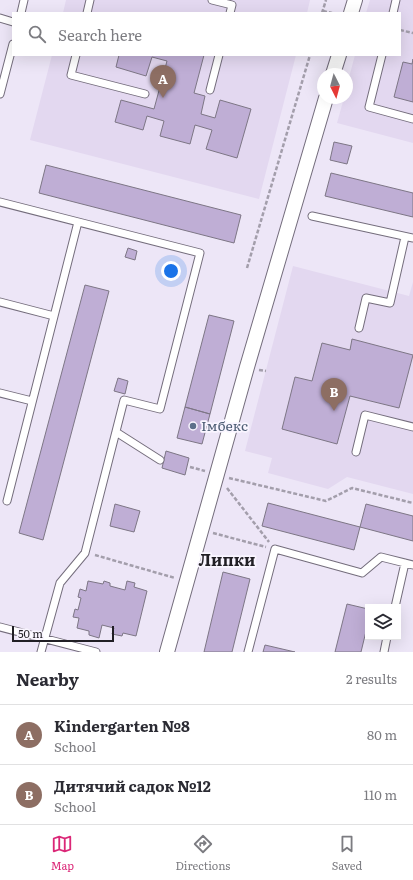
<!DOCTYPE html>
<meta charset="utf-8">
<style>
:root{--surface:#fff;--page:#f2f2f3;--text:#2b2b33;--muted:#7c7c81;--line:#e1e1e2;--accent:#db2777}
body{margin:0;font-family:Literata,serif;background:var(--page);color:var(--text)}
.controls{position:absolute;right:12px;bottom:12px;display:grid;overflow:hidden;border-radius:0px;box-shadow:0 4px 16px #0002}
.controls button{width:36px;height:36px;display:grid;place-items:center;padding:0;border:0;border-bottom:1px solid var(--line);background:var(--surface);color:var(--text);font:20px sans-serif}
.compass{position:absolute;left:317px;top:68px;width:36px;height:36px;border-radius:50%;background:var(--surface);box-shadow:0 4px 16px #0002;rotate:174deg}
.scale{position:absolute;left:12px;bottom:10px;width:102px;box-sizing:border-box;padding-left:4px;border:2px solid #211f25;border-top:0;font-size:11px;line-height:14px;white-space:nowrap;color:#211f25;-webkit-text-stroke:3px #f9f5ff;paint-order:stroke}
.you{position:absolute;left:171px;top:271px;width:14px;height:14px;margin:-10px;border:3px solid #fff;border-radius:50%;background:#1a73e8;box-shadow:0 0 0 6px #1a73e833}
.badge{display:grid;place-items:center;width:26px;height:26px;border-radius:50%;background:var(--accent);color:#fff;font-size:13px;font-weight:700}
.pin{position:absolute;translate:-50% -33px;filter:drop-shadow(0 1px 2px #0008)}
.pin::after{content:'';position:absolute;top:21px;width:14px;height:12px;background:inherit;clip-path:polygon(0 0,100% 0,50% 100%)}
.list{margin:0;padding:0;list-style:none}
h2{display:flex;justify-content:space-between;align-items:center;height:52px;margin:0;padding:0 16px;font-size:17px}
h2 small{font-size:13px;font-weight:400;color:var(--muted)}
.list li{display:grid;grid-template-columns:26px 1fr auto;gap:12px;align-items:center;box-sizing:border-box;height:60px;padding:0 16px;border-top:1px solid var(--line)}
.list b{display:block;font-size:15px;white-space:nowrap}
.list p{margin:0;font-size:13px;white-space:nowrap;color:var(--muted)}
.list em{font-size:13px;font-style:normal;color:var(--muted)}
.icon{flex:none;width:22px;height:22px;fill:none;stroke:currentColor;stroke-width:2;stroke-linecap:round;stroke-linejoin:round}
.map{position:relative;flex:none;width:413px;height:652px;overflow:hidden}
.search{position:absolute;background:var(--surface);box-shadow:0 4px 16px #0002;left:12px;right:12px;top:12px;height:44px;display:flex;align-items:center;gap:10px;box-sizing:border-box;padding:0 14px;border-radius:0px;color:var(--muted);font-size:15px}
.sheet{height:172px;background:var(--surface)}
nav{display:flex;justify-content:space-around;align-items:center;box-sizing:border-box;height:56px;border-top:1px solid var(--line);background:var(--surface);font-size:11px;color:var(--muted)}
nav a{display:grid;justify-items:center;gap:2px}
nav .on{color:var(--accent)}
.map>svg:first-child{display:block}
.built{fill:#e3d8f0}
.building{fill:#bfaed5;stroke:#7d7685}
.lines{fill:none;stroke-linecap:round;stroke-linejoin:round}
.lane-casing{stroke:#746d7c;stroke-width:9}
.street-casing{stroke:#746d7c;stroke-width:16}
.path{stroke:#a39eab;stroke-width:2.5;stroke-dasharray:4 2;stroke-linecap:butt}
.lane{stroke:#fff;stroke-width:7}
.street{stroke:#fff;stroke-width:14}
.service-dot{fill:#5c6f8a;stroke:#f9f5ff;stroke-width:1.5}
.labels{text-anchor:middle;stroke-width:3.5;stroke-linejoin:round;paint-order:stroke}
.service-label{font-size:14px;fill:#4e5e75;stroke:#f9f5ff;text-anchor:start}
.quarter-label{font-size:16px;font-weight:bold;fill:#211f25;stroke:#f9f5ff}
</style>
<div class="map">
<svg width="413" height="652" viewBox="0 0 413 652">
<rect width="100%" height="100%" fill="#ede6f7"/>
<path class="built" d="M66,0H310L307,13H63Z
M370,0H413V143L337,123L344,98H347V85L355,55H400V13H366Z
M52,55H296L259,199L30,140Z
M293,266L409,296L413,282V494L347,477L328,489L268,473L272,458L245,451Z"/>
<path class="building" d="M119,55H204L194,93L205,96L201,114L215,118L220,100L251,109L237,158L206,149L212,130L195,125L190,144L160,136L164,121L147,116L143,130L115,122L121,100L154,109L167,61L152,57L146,76L116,67Z
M413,59V102L394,97L403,62L412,64Z
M334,142L352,146L347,164L330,160Z
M46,165L241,215L234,243L39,193Z
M331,173L413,193V217L325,196Z
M128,248L137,251L135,260L125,257Z
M85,285L109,291L43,540L19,533Z
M209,315L234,321L210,414L185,407Z
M352,339L413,355L399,408L350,396L337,444L282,429L295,377L312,381L322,343L350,350Z
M118,378L128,381L125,394L114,391Z
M185,407L210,414L202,444L177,438Z
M166,451L189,458L185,475L162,468Z
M268,503L360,527L354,550L262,526Z
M115,504L140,511L134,532L110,526Z
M366,504L413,516V541L360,527Z
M223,572L250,579L232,652H204Z
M88,581L103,584L104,581L110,583V586L125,590L127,581L135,583L134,587L147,591L136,636L123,633L122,636L112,634L114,628L102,625L99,638L89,635V631L77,628L79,618L73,617L75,609L78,610L81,598L78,597L80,589L86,591Z
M347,604L368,609V623L361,652H335Z
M265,645L295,652H263Z"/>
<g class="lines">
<g class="lane-casing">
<path id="lane" d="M212,0L232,5L230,13
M21,13L24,0
M87,13L90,0
M393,13L396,0
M0,18L13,22
M76,55L71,75L145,94
M382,55L369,107L413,119
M210,90L219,55
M0,94L13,44
M0,202L200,253L160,409L124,400L85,553L60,583L41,652
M312,216L413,238
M0,302L54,316
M359,328L366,298L390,303L405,237
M0,393L32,401
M116,432L160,460
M356,452L365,415L413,427
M7,501L78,222
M395,607L405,563
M0,627L96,652
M248,652L275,549L362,573L381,557L413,565
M384,652L387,637"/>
</g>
<g class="street-casing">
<path id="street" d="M351,13L355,0
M333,74L339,55
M167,652L247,367L326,98"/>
</g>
<path class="path" d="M323,11L332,13
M322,13L326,0
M400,30L413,33
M247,268L310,55
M259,370L266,371
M190,467L205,471
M229,478L326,501L352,488L413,503
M227,488L269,542
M213,533L266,547
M95,555L175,578"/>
<use href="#lane" class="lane"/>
<use href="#street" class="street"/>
</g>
<circle class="service-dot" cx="193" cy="426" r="4"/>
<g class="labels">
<g class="service-label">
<text x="201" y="431">Імбекс</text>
</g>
<g class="quarter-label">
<text x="227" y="566">Липки</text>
</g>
</g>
</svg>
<div class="controls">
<button><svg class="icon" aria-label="layers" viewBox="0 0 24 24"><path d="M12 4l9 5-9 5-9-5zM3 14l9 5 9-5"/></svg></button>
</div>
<svg class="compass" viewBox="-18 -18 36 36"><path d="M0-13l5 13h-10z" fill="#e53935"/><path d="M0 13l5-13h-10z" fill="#7c7c81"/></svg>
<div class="scale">50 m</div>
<div class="you"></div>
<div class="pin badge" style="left:163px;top:98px;background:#8d6e63">A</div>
<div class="pin badge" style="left:334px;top:411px;background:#8d6e63">B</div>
<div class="search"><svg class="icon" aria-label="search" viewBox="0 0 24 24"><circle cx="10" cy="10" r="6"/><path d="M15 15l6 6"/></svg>Search here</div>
</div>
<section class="sheet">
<h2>Nearby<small>2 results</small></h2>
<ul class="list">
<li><span class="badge" style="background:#8d6e63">A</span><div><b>Kindergarten №8</b><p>School</p></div><em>80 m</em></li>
<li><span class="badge" style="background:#8d6e63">B</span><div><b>Дитячий садок №12</b><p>School</p></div><em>110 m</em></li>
</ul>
</section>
<nav>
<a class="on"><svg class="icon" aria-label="map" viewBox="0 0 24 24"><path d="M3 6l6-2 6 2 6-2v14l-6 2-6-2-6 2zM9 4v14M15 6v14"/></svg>Map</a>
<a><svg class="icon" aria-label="directions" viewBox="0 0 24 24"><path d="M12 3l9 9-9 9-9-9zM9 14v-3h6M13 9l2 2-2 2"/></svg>Directions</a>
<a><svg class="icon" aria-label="saved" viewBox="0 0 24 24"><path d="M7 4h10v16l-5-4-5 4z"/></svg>Saved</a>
</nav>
